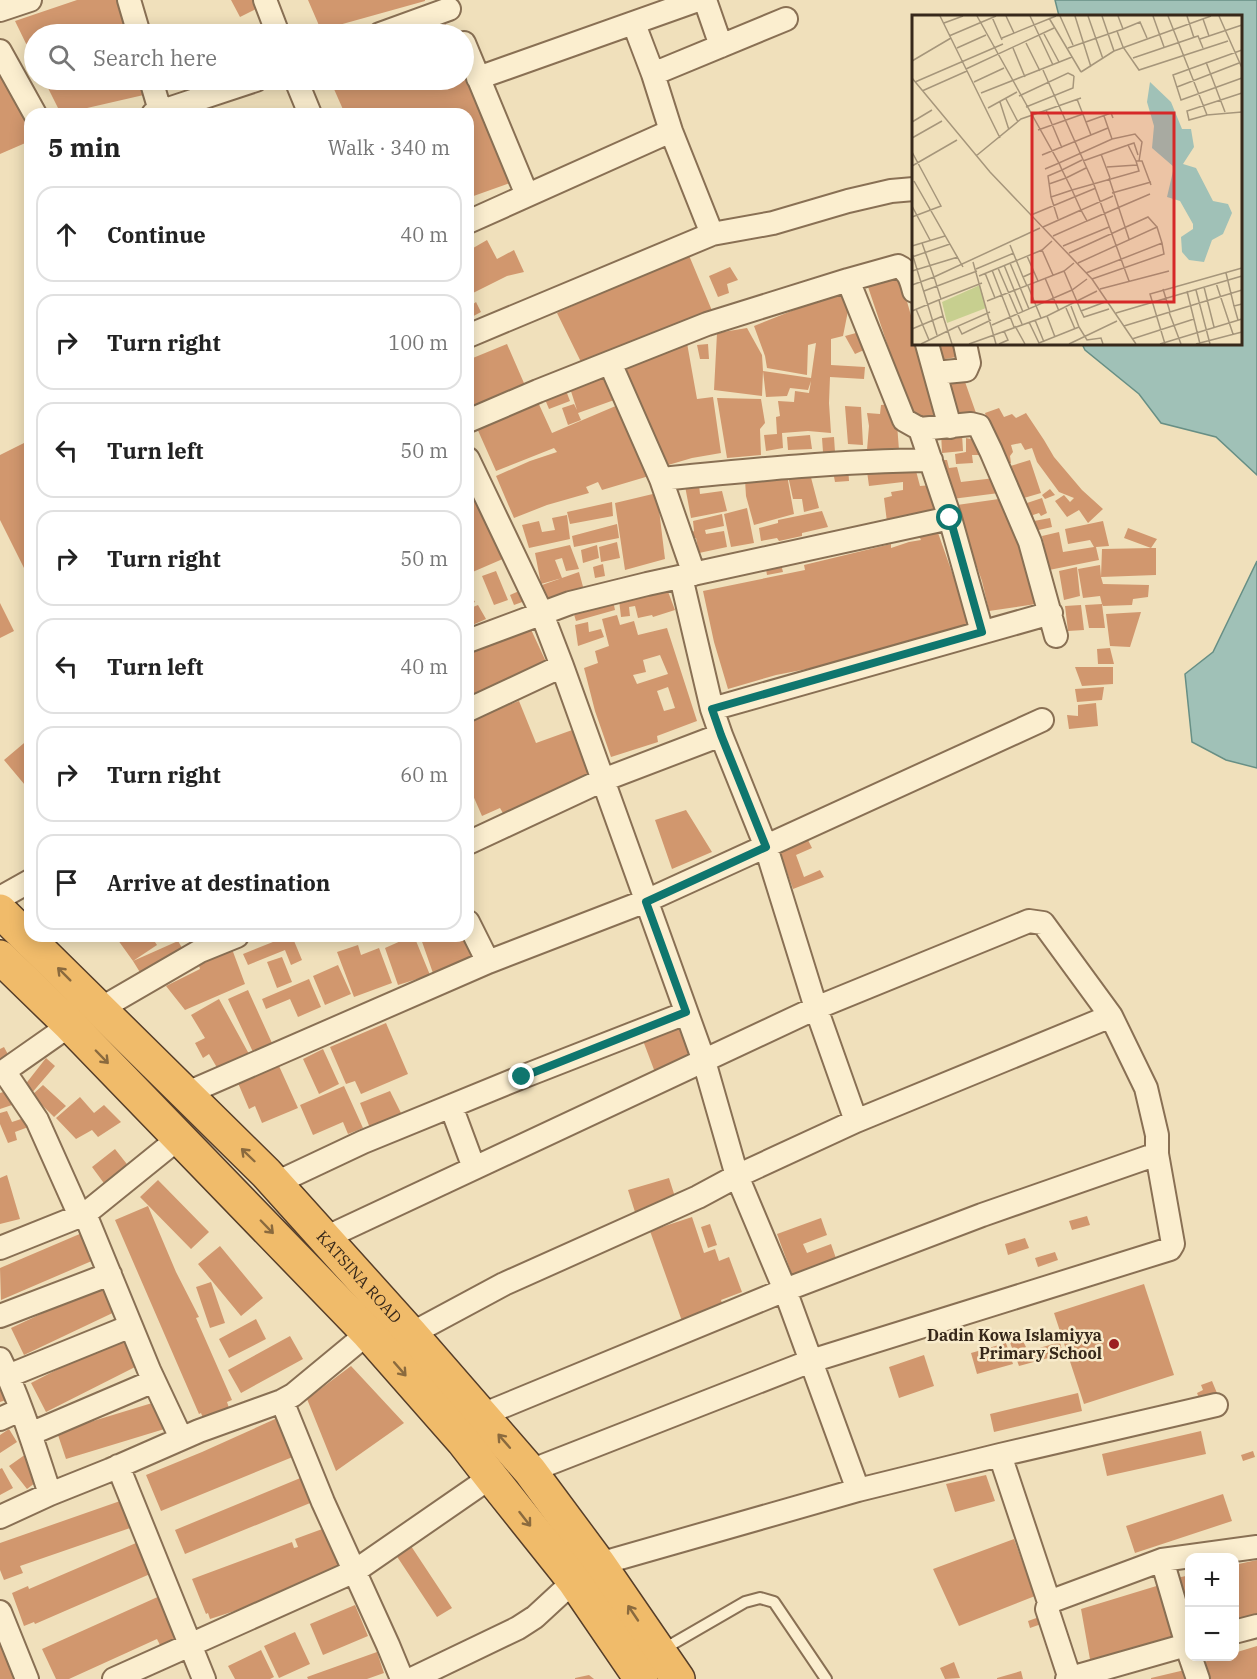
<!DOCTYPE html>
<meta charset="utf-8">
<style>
:root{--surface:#fff;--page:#f6f6f6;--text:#222;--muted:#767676;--line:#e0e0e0}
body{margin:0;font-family:"IBM Plex Serif",serif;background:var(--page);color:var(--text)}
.controls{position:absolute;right:18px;bottom:18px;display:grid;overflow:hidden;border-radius:12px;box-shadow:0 3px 15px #0003}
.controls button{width:54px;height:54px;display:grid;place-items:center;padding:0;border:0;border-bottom:2px solid var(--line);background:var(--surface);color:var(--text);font:30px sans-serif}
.stop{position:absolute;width:18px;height:18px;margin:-14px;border:4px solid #0f766e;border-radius:50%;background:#fff}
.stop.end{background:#0f766e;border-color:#fff;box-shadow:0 2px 6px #0008}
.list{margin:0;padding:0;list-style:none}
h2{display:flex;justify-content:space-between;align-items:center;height:78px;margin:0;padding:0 24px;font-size:26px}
h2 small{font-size:20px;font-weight:400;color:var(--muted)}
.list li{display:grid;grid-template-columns:39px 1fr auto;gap:18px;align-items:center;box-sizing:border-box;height:96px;margin:0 12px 12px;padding:0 12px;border:2px solid var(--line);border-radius:18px}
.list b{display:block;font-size:22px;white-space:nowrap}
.list em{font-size:20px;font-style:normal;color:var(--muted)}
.icon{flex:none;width:33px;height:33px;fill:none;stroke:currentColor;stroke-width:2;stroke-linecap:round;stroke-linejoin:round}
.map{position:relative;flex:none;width:1257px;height:1679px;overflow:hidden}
.search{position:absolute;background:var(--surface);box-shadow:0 3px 15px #0003;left:24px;top:24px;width:450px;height:66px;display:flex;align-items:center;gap:15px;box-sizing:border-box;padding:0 21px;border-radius:33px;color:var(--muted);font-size:22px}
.panel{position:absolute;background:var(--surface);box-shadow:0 3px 15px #0003;left:24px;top:108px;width:450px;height:834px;border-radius:18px}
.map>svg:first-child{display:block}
.water{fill:#a0c1b7;stroke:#678f85;stroke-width:1.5}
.building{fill:#d1976e;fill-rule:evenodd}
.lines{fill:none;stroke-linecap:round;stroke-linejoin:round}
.service-casing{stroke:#897054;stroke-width:14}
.minor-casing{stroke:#897054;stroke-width:26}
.trunk-casing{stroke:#563e29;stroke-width:36}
.service{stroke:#fbeecf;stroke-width:10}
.minor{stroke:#fbeecf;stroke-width:22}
.trunk{stroke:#f0bb6a;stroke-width:33}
.oneway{stroke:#8a6a3e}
.route{stroke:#0f766e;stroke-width:8}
.poi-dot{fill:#9c2021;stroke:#f8ebcb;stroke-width:2}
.labels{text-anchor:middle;stroke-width:5;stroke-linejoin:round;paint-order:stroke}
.street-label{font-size:16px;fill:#37281a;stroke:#f8ebcb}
.poi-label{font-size:16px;font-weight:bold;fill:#37281a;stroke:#f8ebcb;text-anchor:end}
.inset-road{fill:none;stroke:#a6967b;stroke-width:1.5}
.view{fill:#d62828;fill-opacity:0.15;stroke:#d62828;stroke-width:3}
.inset-edge{fill:none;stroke:#37281a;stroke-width:3}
</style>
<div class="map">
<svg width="1257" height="1679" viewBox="0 0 1257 1679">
<rect width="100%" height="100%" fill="#f0e0bb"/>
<path class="water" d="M1055,0H1257V475L1216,437L1161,423L1139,394L1085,350L1082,344H1240V16H1059Z
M1257,561V768L1226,760L1192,742L1185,674L1213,652Z"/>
<path class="building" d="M77,0H121L131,34H34V60L15,21Z
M231,0H259L262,6L240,17Z
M308,0H425V1L321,30Z
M445,22L450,34H408Z
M464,66L513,182L468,198V114H345L330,80H464Z
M0,67L30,123V141L0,154Z
M44,80H144L148,94L61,114Z
M487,240L497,259L514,250L524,272L507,276L469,295L472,305L476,302L481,312L468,319V251Z
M688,253L713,313L581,362L557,313Z
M730,267L738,280L727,284L729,293L718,297L709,276Z
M900,277L914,326V344H918L940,421L909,416L899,379L867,284Z
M839,292L848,311L843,336L831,339V365L865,367L864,379L830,377L829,403L831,433L808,431L782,433L783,448L766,451L764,435L777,434L776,417L780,416L778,401L794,402L795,391L809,393L811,381L808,390L790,388L787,396L766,397L763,371L811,378L816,343L808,345L807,375L767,368L765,356L754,326Z
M747,328L762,355L763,371L762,396L714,390L717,333Z
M856,333L864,350L855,354L845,336Z
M687,343L697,399L713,397L721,453L692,458L658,468L619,368L657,356Z
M507,344L527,390L468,416V360Z
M708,344L709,359H700L697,345Z
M934,344H959L963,356L939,360Z
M605,372L617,399L578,413L581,420L568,425L562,408L574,404L577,410L569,385Z
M964,379L976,413L957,416L948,380Z
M565,388L570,401L549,409L544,397Z
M717,398L761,399L765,423L760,429L761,455L727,458Z
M537,400L552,433L618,405L623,422L649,476L602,490L598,482L586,487L589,493L547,505L514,518L496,476L530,461L557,452L554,448L496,471L476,426Z
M893,404L897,424L899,450H867L869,426L867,413L880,414L881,405Z
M845,406L861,407L863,445L848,444Z
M999,408L1004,417L1012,414L1016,418L1026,413L1044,440L1054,457L1082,490L1103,509L1088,523L1079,510L1067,517L1055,501L1064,495L1070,502L1074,498L1059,492L1037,462L1032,448L1025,450L1021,443L1011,445L1013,452L1010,456L1011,463L1000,465L985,413Z
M941,432L962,434L963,451L942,453Z
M810,435L812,449L788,450L787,437Z
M834,437L835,452H823L822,438Z
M966,438L984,442L986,455H972L973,463L956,464L955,454L966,452Z
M30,440V580L0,520V455Z
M942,460H947L949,468L957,467L961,482L995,478L999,493L952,499Z
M1030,460L1041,493L1017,500L1007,467Z
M866,464L915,467L920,486L932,485L940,510L887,522L884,498L892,496L891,492L903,490V482L869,486Z
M848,465L849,481L835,482L832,466Z
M808,466L819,508L804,512L802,499H793L787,471Z
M787,475L794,514L754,525L746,496L745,480Z
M699,485L700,494L722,491L727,511L691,518L685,486Z
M1050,489L1055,495L1045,499L1042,495Z
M657,493L665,559L625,570L615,503Z
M477,496L505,558L468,574V500Z
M1006,498L1026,572L1029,571L1036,604L989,611L982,581L963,528L957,505Z
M1042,498L1047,513L1041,516L1039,513L1033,515L1034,521L1050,518L1052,527L1030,532L1018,506Z
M612,502L613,516L570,524L567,512Z
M747,508L754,543L731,547L724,514Z
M822,511L828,527L802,533V536L779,541L777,538L761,541L759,528L778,523V520Z
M722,514L724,526L705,530L706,534L724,531L727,547L699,553L696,538H693L691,533L694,531L693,521Z
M567,515L570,539L529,548L522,525L539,521L542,532L555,530L552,518Z
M1103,521L1109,546L1096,547L1099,560L1049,570L1042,536L1059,532L1063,552L1094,547L1090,540L1068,544L1065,529Z
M617,524L619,538L574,547L572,536Z
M1128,528L1157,539L1151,548H1156V575L1101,577L1103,584L1149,585L1148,597L1133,599L1132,605L1103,606L1102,604L1105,628H1089L1085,605L1102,604L1100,596L1083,598L1078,569L1100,565L1101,577L1102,549L1151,548L1124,538Z
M937,530L954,578H959L974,624L817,667L776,675L728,689L714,642L703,591L805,570L804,565L891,544V548L909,542L921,540L919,536Z
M617,542L620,558L601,562L599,547Z
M570,545L579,569L566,571L562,558L555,560L562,578L541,584L535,553Z
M597,545L599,558L583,563L581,550Z
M780,560L783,572L767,575L765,564Z
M603,564L605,576L595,578L593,567Z
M1077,567L1080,596L1064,600L1059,571Z
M496,571L508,600L494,605L482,576Z
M579,572L585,594L550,606L542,585Z
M667,589L675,610L653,617L652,615L638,618L635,606L629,607L630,616L621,617L619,600Z
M519,591L525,601L514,605L510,595Z
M612,596L615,610L576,621L572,608Z
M472,597L475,602L468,605V598Z
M0,603L14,631L0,638Z
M478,605L486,619L468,627V609Z
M1081,605L1084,630L1068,631L1065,606Z
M1141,612L1130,647L1110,646L1106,614Z
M617,615L620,625L634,621L638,635L667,628L697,721L657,736L658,742L611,757L595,711L584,668L598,663L595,651L609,646L602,619ZM660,655L668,674L637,684L633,675L646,672L643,660ZM668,687L675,708L664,711L657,691Z
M588,622L589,632L601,629L604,637L578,646L575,625Z
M528,623L547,664L468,700V649Z
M1110,648L1114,664H1098L1097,649Z
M1075,667H1113V684L1082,686Z
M1104,687L1102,700L1077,702L1075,689Z
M519,701L536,743L575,729L594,777L504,815L500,808L482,816L468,784V723L486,714Z
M1096,703L1098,726L1069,729L1067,715L1078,716V705Z
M30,738V791L4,760Z
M686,810L712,852L672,869L655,820Z
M807,838L812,848L796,855L804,877L820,870L824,877L793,889L779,850Z
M115,936H151L157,945L133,961Z
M288,936H292L302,960L291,965L285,950L248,965L243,954Z
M412,936H414L430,975L398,985L385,948Z
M420,936H464L474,957L434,976Z
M178,941L188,958L146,982L133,961Z
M358,945L361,955L379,948L392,983L354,997L337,952Z
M232,949L245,984L185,1010L166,986L200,969L198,962Z
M282,957L292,982L277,988L267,962Z
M338,965L351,994L325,1005L313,976Z
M309,979L321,1007L298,1017L290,999L266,1009L262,999Z
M248,990L272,1043L253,1052L228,999Z
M219,999L249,1054L219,1071L209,1054L203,1058L195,1043L205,1038L191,1015Z
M686,1021L700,1058L656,1075L642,1038Z
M386,1023L408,1074L361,1094L355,1081L346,1084L330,1047Z
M4,1047L11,1060L0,1065V1049Z
M323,1049L339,1084L319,1094L303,1059Z
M46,1058L55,1066L31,1094L24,1086Z
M279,1066L298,1108L262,1123L255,1106L249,1109L238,1083Z
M43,1085L66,1106L54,1117L32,1095Z
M344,1086L363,1128L348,1134L343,1122L313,1135L300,1105Z
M10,1090L18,1103L0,1109V1093Z
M390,1091L402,1115L370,1128L360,1103Z
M80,1097L94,1113L104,1105L121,1122L98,1137L92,1130L76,1139L56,1118Z
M7,1111L12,1122L27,1117L31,1126L15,1132L17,1140L8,1143L0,1124V1113Z
M115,1149L130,1168L106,1186L92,1167Z
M7,1175L20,1219L0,1224V1178Z
M669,1178L676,1200L635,1212L628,1190Z
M158,1180L209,1232L191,1249L140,1197Z
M148,1206L176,1272L199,1317L196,1318L232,1400L227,1402L229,1408L203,1418L201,1413L199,1414L115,1220Z
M1087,1216L1090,1225L1072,1230L1069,1221Z
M692,1217L704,1253L715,1249L719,1261L729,1257L742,1292L721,1300L723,1306L682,1321L650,1231Z
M821,1218L827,1235L803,1244L807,1253L831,1244L838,1264L794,1280L777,1234Z
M710,1224L717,1245L708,1248L701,1227Z
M89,1230L101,1257L1,1300L0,1268Z
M1025,1238L1029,1248L1008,1255L1005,1244Z
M220,1246L263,1298L241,1316L198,1264Z
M1055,1252L1058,1260L1038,1267L1035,1258Z
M109,1282L121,1309L24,1355L11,1328Z
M211,1282L225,1323L210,1328L196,1287Z
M1144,1284L1174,1375L1084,1404L1054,1313Z
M256,1319L266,1339L229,1358L219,1339Z
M126,1334L141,1364L46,1412L31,1383Z
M1020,1335L1026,1347L1014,1353L1009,1340Z
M290,1336L303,1359L241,1393L228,1370Z
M1060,1342L1063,1354L1019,1366L1015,1355Z
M1006,1343L1013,1364L977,1374L971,1353Z
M924,1355L934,1386L899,1398L889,1367Z
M351,1366L404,1423L336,1471L307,1399Z
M0,1375L12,1398L0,1402Z
M1212,1381L1219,1398L1202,1405L1197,1393L1203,1390L1201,1385Z
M1078,1393L1082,1411L994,1432L990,1414Z
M162,1400L171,1427L66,1459L57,1432Z
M284,1415L300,1454L161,1511L146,1475L202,1452Z
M9,1429L17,1442L0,1453V1435Z
M1201,1431L1206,1454L1107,1476L1102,1454Z
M1253,1451L1255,1457L1243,1461L1241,1455Z
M26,1454L43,1477L27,1489L9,1466Z
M2,1468L13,1488L0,1495V1469Z
M310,1474L320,1499L185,1554L175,1530Z
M986,1475L995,1501L955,1512L946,1484Z
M1223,1494L1232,1521L1135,1553L1126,1526Z
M123,1500L133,1527L20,1566L23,1573L4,1580L0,1570V1543Z
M325,1528L340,1570L338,1577L210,1619L208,1613L206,1614L192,1579L292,1542L294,1548L298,1547L295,1539Z
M1014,1539L1035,1596L959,1626L933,1569Z
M143,1540L157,1571L35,1624L34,1622L24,1626L12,1593L28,1586L29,1589Z
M411,1546L452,1608L437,1617L396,1555Z
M1257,1560V1621L1234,1627V1565Z
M1190,1575V1607L1177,1578Z
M1163,1584L1181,1639L1091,1665L1081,1609Z
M162,1595L183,1639L162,1649L157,1639L69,1679H56L42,1649Z
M355,1605L368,1636L323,1655L310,1624Z
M1042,1616L1044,1623L1030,1628L1028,1621Z
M295,1632L310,1664L279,1678L264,1646Z
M0,1642L16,1679H0Z
M1257,1646V1679H1210L1204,1662L1223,1656H1234V1653Z
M261,1650L274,1677L270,1679H235L228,1666Z
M377,1652L384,1673L367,1679H308L307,1677Z
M954,1662L960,1678L945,1679L940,1668Z
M1189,1669L1192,1679H1151V1678Z
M1021,1671L1023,1679H997V1678Z
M589,1675L594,1679H575V1678Z"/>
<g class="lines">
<g class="service-casing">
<path id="service" d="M662,1650L745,1602L760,1598L774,1602L826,1679"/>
</g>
<g class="minor-casing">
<path id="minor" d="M129,0L139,34
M265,0L278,34
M705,0L721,46
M0,10L30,0
M634,24L653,74L671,131L712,234
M380,34L449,9
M464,43L527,195
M0,51L35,114
M653,74L786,19
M478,78L698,0
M151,80L161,114
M296,80L310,114
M153,114L256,80
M468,222L671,131
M914,291C911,280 909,271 898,266L848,280L904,420L920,429
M468,336L712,234L773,223L848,201L891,191L914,189
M927,344L935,373
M610,363L661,479L694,574
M468,421L538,391L707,324L848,280
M950,427L935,373L966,370L969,363L965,344
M468,459L542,614L562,666L704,1061L737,1176L785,1290L858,1490
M661,479C751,470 840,461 931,460
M950,518L982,632
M681,577L712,709L721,735L766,847L816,1008L856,1121
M468,641L570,603L647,584L950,518L920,429L971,424L979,426L991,451L1030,542L1056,636
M712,709L1051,613
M468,710L562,666
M468,843L603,780L721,735
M0,898L30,881
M488,962L646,901L1042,720
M100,1009L200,951L237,936
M4,1071L37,1120L80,1216
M0,1074L70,1025
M185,1094L488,962L468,922
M451,1106L474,1168
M276,1183L363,1142L522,1077L686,1013
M85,1214L149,1370L181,1438
M325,1238L816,1008L1029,921L1043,923L1111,1016
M0,1248L85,1214L179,1138
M0,1316L110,1274
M411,1334L504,1284L698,1197L737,1176L856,1121L1111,1016L1146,1088L1157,1135V1154
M0,1359C21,1402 35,1449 50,1494
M8,1376L131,1326
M282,1401L323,1502L388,1645L402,1679
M482,1415L785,1290L982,1215L1157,1154L1173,1244L1170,1249L811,1361L530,1471
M0,1419L20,1410
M30,1434L154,1381
M1000,1455L1049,1602
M118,1466L204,1679
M0,1517L50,1494L110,1470L199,1431L282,1401L293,1395L368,1333
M1162,1560L1190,1655
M599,1564L858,1490L1000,1455L1216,1405
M0,1612L27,1679
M1234,1632L1257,1626
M1190,1656L1198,1679
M114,1679L355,1571L491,1477
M412,1679L518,1628L535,1617L574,1581
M1067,1679L1190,1644
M1070,1679L1047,1609L1049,1602L1162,1560L1257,1547"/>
</g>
<g class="trunk-casing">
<g id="trunk">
<path id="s1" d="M0,911L266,1173L411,1334L530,1471L599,1564L678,1679"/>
<path d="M0,957L70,1025L368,1333L463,1441L491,1477L574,1581L641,1679"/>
</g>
</g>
<use href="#service" class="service"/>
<use href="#minor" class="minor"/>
<use href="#trunk" class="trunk"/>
</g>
<defs><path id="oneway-shaft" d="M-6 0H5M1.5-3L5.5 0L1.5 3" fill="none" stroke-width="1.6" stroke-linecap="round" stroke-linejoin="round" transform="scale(1.5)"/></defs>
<g class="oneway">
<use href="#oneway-shaft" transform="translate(64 974) rotate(-135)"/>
<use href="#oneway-shaft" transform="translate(102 1057) rotate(46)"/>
<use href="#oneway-shaft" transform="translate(248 1155) rotate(-136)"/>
<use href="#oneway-shaft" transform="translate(267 1227) rotate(46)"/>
<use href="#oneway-shaft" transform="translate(400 1369) rotate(49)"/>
<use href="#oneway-shaft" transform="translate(504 1441) rotate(-131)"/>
<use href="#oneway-shaft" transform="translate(525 1519) rotate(52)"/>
<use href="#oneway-shaft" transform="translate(633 1613) rotate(-124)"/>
</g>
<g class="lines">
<path class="route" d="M522,1077L686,1012L646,902L766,847L721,735L712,709L982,632L950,518"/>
</g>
<circle class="poi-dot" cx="1114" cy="1344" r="6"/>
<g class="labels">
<g class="street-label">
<text dy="6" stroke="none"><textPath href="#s1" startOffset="513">KATSINA ROAD</textPath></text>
</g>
<g class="poi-label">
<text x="1102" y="1341">Dadin Kowa Islamiyya<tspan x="1102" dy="18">Primary School</tspan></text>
</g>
</g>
<g transform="translate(912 15)">
<rect width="330" height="330" fill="#f0e0bb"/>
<path d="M68,270L74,293L35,308L30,287Z" fill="#c7cf8f"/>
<path d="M238,67L259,87L270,114H279L282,132L271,149L284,153L301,186L316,189L320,198L311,219L300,225L292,247L277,245L270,237L269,222L281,214V209L268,186L255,182L262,152L240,133L242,111L235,87Z" fill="#a0c1b7"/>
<path class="inset-road" d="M28,1L88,123M65,1L147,148L200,124L223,119L230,127L227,146M94,1L102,18M118,1L141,50M148,1L161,30M163,1L179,52M176,1L191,44M190,1L202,36L299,1M206,1L211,14L228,7L235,23M241,1L252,32M256,1L295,100L330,97M275,1L282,23M307,1L330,53M80,2L90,25M137,3L169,57M291,4L297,21M32,8L51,1M211,14L205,16L211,32L227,55L316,26M132,19L147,47M37,21L84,1M90,23L144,1M288,24L330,10M114,28L128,56M45,33L74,20M101,33L113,62M156,33L205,16M330,35L261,60L269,85L330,63M221,43L286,21L291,33M0,46L39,23M294,47L313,97M54,54L142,13M131,55L181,167L217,266M169,57L202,36M0,63L78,157L180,264L224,329M3,67L91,29M62,67L92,53M265,72L327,48M10,76L55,56M69,78L160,42M107,81L156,58L162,61M94,84L106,107M165,84L179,120M88,87L97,115M114,92L161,73L162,61M76,93L105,77M134,95L150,133M295,100L277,105L275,96L330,78M192,101L200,124M0,107L20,95M174,107L199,98L201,103M126,115L171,99M0,123L30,106M0,137L29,191L0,202M189,139L198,163M130,140L196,113M64,141L109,104L169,83M171,146L216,130M224,146L216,130L222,128L226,140M0,151L45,125M195,152L225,150M133,154L147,148L150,155L170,145M154,163L174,153M197,163L217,224M2,166L51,252M137,169L154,163M200,178L239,167M139,182L136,161L150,155L160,175L139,182L146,204M0,191L18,225M119,200L184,173M175,206L238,179M131,212L169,195L160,175L227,156L224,146H230L239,170M141,221L175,206L169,195L201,181M98,230L111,262M0,231L33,221M151,231L197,212M130,235L141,260M0,238L25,320M157,238L236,202L245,212M115,241L126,266M0,242L38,229M61,247L84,329M98,248L117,294M166,248L245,212L250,228M92,250L111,297M86,253L110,309M64,254L102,238M80,255L102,312M0,256L46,242M152,256L169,296M73,258L83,283M174,258L250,228L252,239L180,264M314,258L322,291M67,261L130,235L140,226M133,263L147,296M304,268L321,319M0,270L22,262L10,228M115,271L111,262L122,257M116,271L129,303M292,272L302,312M188,274L257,256M251,274L258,297M284,275L298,329M12,276L65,256M275,276L288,329M29,284L70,268M75,286L152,256L162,248M193,287L169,296L172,302L197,294M159,291L167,312M154,293L163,314M4,294L17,325M0,296L29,284L22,262L128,213M78,297L46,311L50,319L79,305M257,297L269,329M204,298L330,261M31,301L40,329M135,301L143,322M123,305L132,327M326,305L322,291L330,289M117,307L127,328L167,312L175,325L189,323L191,329M80,310L160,275L175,264M103,311L113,329M212,311L330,275M0,314L31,301L27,285M220,324L282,304M9,329L46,311M57,329L135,301L185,276M87,329L96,325L92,316M157,329L205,306M248,329L330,304M253,329L238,279L330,253M284,329L330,317"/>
<path class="view" d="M120,98H262V287H120Z"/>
<rect width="330" height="330" class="inset-edge"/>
</g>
</svg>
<div class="controls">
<button>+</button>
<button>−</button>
</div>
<div class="stop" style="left:950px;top:518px"></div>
<div class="stop end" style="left:522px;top:1077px"></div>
<div class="search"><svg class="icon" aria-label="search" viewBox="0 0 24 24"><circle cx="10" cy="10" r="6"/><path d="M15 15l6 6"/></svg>Search here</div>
<section class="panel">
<h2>5 min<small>Walk · 340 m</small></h2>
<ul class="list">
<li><svg class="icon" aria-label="ahead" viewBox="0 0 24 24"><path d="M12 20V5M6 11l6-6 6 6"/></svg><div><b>Continue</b></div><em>40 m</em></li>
<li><svg class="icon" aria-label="right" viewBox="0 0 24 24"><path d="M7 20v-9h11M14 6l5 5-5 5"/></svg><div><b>Turn right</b></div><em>100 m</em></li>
<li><svg class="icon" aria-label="left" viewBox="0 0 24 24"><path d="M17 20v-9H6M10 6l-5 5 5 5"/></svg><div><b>Turn left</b></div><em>50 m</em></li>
<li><svg class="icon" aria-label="right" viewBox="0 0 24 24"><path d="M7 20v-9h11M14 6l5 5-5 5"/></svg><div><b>Turn right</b></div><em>50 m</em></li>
<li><svg class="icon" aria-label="left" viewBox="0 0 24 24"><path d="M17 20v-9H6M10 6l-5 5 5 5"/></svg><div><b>Turn left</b></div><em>40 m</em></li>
<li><svg class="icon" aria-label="right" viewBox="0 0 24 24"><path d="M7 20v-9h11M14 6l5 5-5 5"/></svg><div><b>Turn right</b></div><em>60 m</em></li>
<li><svg class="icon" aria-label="arrive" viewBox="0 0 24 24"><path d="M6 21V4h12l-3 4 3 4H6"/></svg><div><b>Arrive at destination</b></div></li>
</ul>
</section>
</div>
